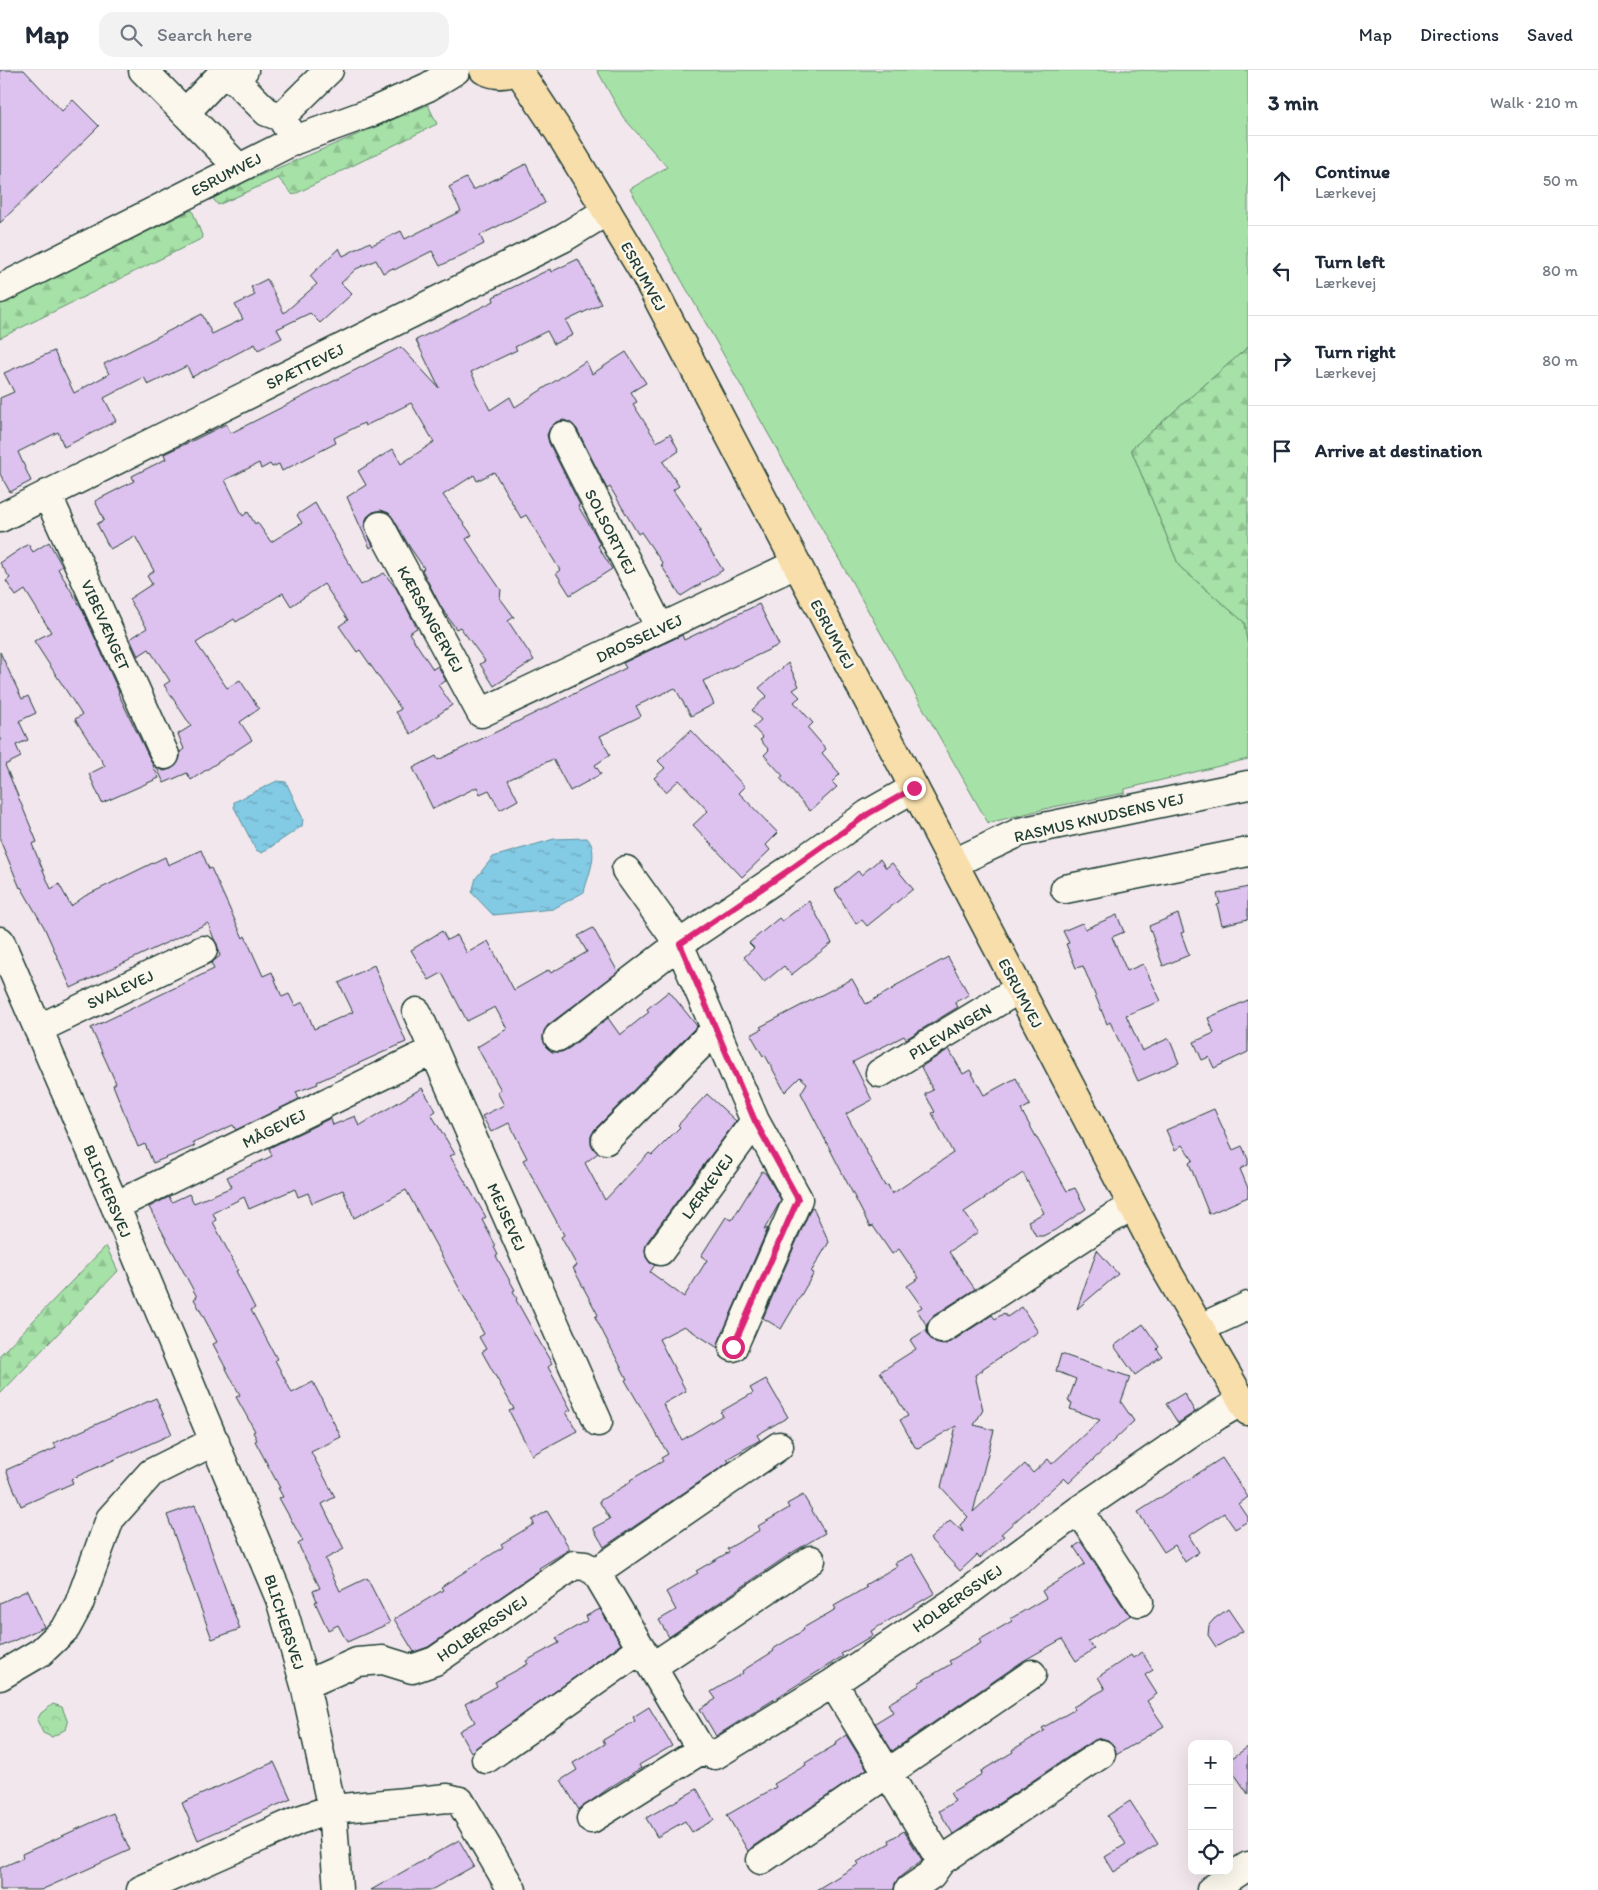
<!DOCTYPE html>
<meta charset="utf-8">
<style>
:root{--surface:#fff;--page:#f2f2f3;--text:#1f2937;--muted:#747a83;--line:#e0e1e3}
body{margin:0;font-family:Itim,sans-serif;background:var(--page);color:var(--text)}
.controls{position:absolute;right:15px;bottom:15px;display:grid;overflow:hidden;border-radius:10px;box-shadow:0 5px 20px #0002}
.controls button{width:45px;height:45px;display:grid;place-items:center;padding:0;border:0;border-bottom:1px solid var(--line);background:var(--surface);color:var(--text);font:25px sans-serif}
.stop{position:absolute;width:15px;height:15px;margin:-11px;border:4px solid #db2777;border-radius:50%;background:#fff}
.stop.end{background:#db2777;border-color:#fff;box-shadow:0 1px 5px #0008}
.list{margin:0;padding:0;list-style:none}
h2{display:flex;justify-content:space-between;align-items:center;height:65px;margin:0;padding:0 20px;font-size:21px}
h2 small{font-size:16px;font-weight:400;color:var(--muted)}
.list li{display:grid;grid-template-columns:32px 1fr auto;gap:15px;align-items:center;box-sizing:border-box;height:90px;padding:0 20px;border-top:1px solid var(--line)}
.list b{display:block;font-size:19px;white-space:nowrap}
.list p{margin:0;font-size:16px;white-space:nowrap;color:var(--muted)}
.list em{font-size:16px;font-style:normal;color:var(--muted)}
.icon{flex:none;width:28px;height:28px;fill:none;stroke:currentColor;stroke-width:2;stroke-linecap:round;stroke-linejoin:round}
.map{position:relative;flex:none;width:1248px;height:1820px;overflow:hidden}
header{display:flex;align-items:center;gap:30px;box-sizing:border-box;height:70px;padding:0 25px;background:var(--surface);border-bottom:1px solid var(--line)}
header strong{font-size:24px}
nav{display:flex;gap:28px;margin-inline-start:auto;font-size:18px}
.search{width:350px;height:45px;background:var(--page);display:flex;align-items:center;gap:12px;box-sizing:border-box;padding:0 18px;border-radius:15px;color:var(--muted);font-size:19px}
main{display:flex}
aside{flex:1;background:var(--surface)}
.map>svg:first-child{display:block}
.grass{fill:#a6e1a7;stroke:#628f6e}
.forest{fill:url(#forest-firs);stroke:#628f6e}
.park{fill:url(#park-crowns);stroke:#628f6e}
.water{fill:url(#water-ripples);stroke:#5b929e}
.building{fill:#ddc1ef;stroke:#1f3d34}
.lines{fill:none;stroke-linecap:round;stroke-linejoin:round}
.minor-casing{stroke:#1f3d34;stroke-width:31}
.major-casing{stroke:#1f3d34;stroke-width:31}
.minor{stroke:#fbf7ec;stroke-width:28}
.major{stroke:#f8deab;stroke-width:28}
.route{stroke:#db2777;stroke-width:6}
.labels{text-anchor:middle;stroke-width:5;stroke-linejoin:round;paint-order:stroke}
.street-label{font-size:16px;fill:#1f3d34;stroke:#fbf7ec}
</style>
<header>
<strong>Map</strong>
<div class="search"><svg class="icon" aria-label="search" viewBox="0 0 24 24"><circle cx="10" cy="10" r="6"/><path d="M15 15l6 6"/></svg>Search here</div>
<nav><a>Map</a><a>Directions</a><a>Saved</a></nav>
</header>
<main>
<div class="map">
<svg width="1248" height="1820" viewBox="0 0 1248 1820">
<defs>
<pattern id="forest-firs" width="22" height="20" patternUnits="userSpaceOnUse" patternTransform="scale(1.25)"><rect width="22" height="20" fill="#a6e1a7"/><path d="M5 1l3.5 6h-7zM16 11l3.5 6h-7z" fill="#8ec290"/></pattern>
<pattern id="park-crowns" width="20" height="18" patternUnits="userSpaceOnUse" patternTransform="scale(1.25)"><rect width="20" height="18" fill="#a6e1a7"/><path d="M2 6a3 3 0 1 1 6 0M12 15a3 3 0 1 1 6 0" fill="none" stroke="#8ec290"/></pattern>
<pattern id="water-ripples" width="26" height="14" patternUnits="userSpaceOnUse" patternTransform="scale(1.25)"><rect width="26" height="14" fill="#83cae4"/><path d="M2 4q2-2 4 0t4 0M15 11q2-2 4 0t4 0" fill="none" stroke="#6ba5ba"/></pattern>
</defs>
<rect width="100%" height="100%" fill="#f2e7ed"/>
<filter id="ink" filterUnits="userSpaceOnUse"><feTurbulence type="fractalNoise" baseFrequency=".02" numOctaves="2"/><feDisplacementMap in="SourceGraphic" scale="10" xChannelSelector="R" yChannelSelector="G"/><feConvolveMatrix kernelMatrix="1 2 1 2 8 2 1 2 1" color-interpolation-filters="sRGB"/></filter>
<g filter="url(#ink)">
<path class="grass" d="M597,0H1248V277L1131,379L1179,496L1244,552L1248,577V689L1125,719V723L1053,737L988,753L630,119L667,97L623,47Z"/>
<path class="forest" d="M428,35L437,54L293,125L278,108L218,135L211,126Z
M192,140L203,168L0,268V233Z
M1248,277V577L1244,552L1179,496L1131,379Z
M106,1176L118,1201L0,1324V1285Z"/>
<path class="park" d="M53,1634L62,1637L68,1653L66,1659L52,1667L43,1663L37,1650L41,1643Z"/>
<path class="water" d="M277,711L286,712L303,749L302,756L262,783L256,780L234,737V732Z
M587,768C600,782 588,805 584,822L553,839L493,845L472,823L476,808L493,787L554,769Z"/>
<path class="building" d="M0,0H24L62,41L73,30L99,56L0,153Z
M526,94L545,133L480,165L484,174L440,196L432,181L394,200L393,198L383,203L376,190L356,199L341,213L352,224L320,253L310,243L277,259L282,268L258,280L255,274L192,307L187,296L148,315L144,307L104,328L116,351L64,377L58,362L18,382L31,411L10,422L0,404V328L14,322L4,303L54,281L74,323L109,304L104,294L202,244L212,264L243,249L235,235L255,225L251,217L267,209L284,243L317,214L310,206L339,178L343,186L370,172L372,175L401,161L405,169L461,141L449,117L466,108L473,120Z
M578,189L601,234L566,251L573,265L554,274L547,261L515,277L517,280L471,302L490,340L510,327L515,337L586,291L592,304L626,282L646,313L631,322L637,332L633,334L657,372L670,364L679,381L663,392L679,416L673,420L701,461L699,462L723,500L681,526L661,495L663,494L641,462L638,464L610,417L607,419L577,359L571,353L564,350L556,352L550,358L547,365L549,373L580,435L578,436L595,464L600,475L598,476L612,499L570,525L556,503L560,500L526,445L521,448L494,402L477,411L474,405L443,425L472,465L466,469L501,520L500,528L514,547L508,551L534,590L494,616L480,594L485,591L460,557L456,559L441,537L422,500L424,498L409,476L393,448L389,443L381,440L373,442L367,447L364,456L373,476L370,478L347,427L366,415L358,401L393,379L401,394L434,372L411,333L365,356L364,353L334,368L336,373L282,401L279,394L272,397L270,394L261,399L259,393L225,410L243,446L248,442L255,454L257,452L271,472L302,453L297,445L315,433L361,515L384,503L396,518L417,558L409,563L433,599L438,596L446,611L438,615L452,635L411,664L396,642L401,639L360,580L357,582L339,556L348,550L324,514L291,536L283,523L236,552L234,549L196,573L227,618L240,610L259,639L240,652L252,670L191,710L187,703L164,713L157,698L164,701L171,699L177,694L180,687V682L184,679L178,664L191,656L164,615L170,611L149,579L138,586L130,569L147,558L129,529L152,514L147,506L154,501L135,466L110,479L97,454L104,450L95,431L134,411L132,406L166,389L164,384L196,369L226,354L231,363L401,277L439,318L416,270L494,231L493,227L550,199L551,202Z
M49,472L62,496L58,499L82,539L119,622L118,623L159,708L102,733L89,704L105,696L75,649L82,645L34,571L51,562L25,520L16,526L6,511L10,508L0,493L28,474L33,482Z
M759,534L779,575L703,611L714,634L691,646L675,618L636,636L641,646L600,666L610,685L595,695L601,704L570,721L553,689L508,710L518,730L500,740L489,720L480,724L477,717L433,739L413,698L436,686L438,690L527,647L626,598L623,593L682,565L684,570Z
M0,582L22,629L28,626L36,643L19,651L28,670L16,675L21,687L5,695L37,772L32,774L51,819L59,814L71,836L85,826L165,787L168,795L201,780L209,799L211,798L243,868L245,866L263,906L272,902L282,927L289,924L295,936L303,932L314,959L353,942L339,913L374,895L406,972L317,1012L318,1014L296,1022L299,1029L236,1060L233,1055L193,1073L195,1076L153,1093L145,1074L138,1077L113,1015L116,1013L91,958L214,899L211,893L220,886L217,874L214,869L208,853L71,918L44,857L21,817L20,818L0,770Z
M788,593L799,616L793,620L800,627L794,632L813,653L808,658L826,679L822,683L840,704L832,712L837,717L810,741L780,708L783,706L764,685L769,680L760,670L763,668L753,657L761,650L752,640L767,626L759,618Z
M691,660L745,717L739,723L778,763L766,775L770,780L742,807L693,755L708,741L679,710L666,722L654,708L665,698L658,691Z
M880,789L886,798L892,793L913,819L867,856L862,850L856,854L835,820L858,801L861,805Z
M1248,817V849L1222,855L1217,835L1220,834L1217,824Z
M809,831L832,873L791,905L784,896L764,912L744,887L754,878L749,873L779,848L782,851Z
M1178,844L1184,862L1181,863L1189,885L1163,896L1149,856Z
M1117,845L1124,862L1112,867L1127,901L1143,894L1161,931L1126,945L1142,981L1169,968L1179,993L1138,1011L1110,952L1107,954L1083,896L1076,898L1066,874L1069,873L1063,861L1082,853L1085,859Z
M593,858L618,902L548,955L544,961L543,969L546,977L552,982H561L567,980L608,948L620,965L649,942L647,939L669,921L697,956L595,1059L591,1066V1075L598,1083L585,1093L605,1130L649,1083L652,1085L680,1057L678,1055L707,1024L736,1051L647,1172L645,1179L646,1187L650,1193L655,1195L650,1202L684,1227L707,1190L701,1186L726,1147L732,1150L762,1101L766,1104L781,1130L764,1160L768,1158L719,1271L718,1278L684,1256L659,1269L686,1321L663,1334L682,1370L723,1345L720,1342L753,1323L750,1318L766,1309L788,1347L757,1365L760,1370L727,1389L729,1392L604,1477L593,1458L610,1449L599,1431L631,1412L630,1410L663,1391L661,1388L668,1384L625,1310L627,1309L595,1247L598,1245L573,1198L577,1196L561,1167L564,1165L523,1090L527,1088L509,1053L491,1062L482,1046L504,1035L497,1022L501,1020L477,977L507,959L495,937L467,951L442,903L429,910L411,880L442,861L447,870L457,865L467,883L488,871L514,920L549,900L551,903L587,882L578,866Z
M948,887L969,925L955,932L958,937L906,969L904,966L853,992L872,1030L846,1044L885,1116L888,1115L892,1124L953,1083L932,1043L935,1042L925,1024L933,1020L921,997L949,979L963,1004L970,1000L984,1025L1016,1008L1030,1035L1021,1040L1067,1121L1075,1118L1086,1139L1055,1160L1043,1166H1036L1028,1151L1044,1143L1023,1103L964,1142L978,1162L949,1182L975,1219L933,1246L928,1252L927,1256L917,1240L922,1237L907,1216L919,1208L899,1179L892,1184L873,1156L870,1157L801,1023L807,1013L800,1007L785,1022L765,985L763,986L751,965L762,959L760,957L852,909L866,934L896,917L895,916Z
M1248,930V982L1214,998L1209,987L1202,990L1194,972L1214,963L1208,948Z
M422,1018L436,1041L431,1044L455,1084L450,1086L486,1147L482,1150L496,1176L494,1177L498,1185L496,1186L515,1220L513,1221L517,1229L516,1230L552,1294L548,1297L571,1340L566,1342L577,1361L532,1385L509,1341L514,1339L482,1282L486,1279L479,1267L484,1264L406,1120L354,1148L343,1120L312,1133L308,1123L298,1127L295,1119L249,1139L244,1127L213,1143L216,1150L213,1152L238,1200L236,1201L255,1238L251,1240L277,1289L275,1290L292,1323L313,1312L341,1367L311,1382L335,1427L322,1434L344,1479L325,1489L340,1521L367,1508L390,1553L347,1572L338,1555L328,1560L315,1532L317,1531L313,1521L320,1518L298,1474L303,1471L279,1428L283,1427L278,1418H280L255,1371L257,1370L253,1362L255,1361L236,1327L240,1325L213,1274L217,1272L194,1229L197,1227L149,1137L169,1127L172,1132L189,1124L194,1133L232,1117L227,1107L272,1086L269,1078L331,1048L333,1055L355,1046L359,1056Z
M1214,1039L1233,1080L1242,1076L1248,1089V1095L1240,1099L1248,1118V1127L1209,1144L1189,1093L1193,1090L1182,1075L1175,1080L1166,1060Z
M813,1137L829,1172L811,1202L814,1203L781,1259L763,1248L811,1138Z
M1097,1180L1118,1204L1077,1239Z
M1022,1237L1038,1262L982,1299L983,1300L975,1305L983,1340L974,1355L994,1360L973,1442L1025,1394L1033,1403L1048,1389L1052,1394L1100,1350L1070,1339L1072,1333L1068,1331L1076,1309L1056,1301L1061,1284L1130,1307L1121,1332L1134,1351L1069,1413L1064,1408L1001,1464L1004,1466L980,1488L977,1485L960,1501L930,1469L950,1450L963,1462L960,1455L968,1447L941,1417L956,1356L918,1378L915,1377L900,1350L908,1346L880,1302L916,1279L910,1270L926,1260L929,1267L935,1273L943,1275L951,1272L992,1245L995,1249L1004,1243L1007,1247Z
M1143,1254L1159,1277L1157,1279L1162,1286L1135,1305L1114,1276Z
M1184,1323L1195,1342L1178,1353L1166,1334Z
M156,1328L172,1364L71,1409L73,1413L21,1436L6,1400L56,1378L54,1373Z
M1222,1388L1248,1427L1239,1434L1248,1447V1451L1235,1459L1224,1443L1189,1466L1199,1482L1185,1492L1175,1475L1164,1482L1138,1442Z
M803,1425L825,1463L793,1482L669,1567L659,1550L676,1540L666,1522L698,1503L696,1501L729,1482L727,1479L760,1460L758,1456L789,1438L787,1434Z
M195,1435L240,1559L212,1569L167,1445Z
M547,1441L570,1479L539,1498L540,1500L428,1577L414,1582L394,1549L443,1520L441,1517L503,1477L501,1474L534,1454L532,1450Z
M1081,1472L1126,1541L1131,1545L1088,1571L1094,1579L1076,1591L1062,1569L1023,1591L892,1681L875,1653L893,1642L888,1634L920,1615L918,1613L951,1594L949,1591L981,1573L979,1570L1012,1551L1010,1549L1046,1528L1042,1521L1085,1494L1074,1477Z
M912,1484L935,1523L871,1561L873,1565L841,1584L843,1586L716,1666L700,1639L716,1629L711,1622L743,1603L742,1601L774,1581L773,1579L804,1560L803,1558L836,1539L834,1536L867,1517L865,1515L897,1496L895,1493Z
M28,1520L44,1557L0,1577V1533Z
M600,1539L621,1574L471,1682L459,1661L475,1652L465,1634L497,1616L495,1612L528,1594L526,1591L559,1573L556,1568L588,1550L586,1546Z
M1228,1539L1243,1561L1216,1577L1208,1565L1209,1555L1214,1549Z
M1142,1582L1153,1600L1145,1605L1157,1624L1147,1631L1164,1656L1116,1685L1114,1676L1108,1670L1100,1668L1092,1671L953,1764L939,1741L955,1731L950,1723L982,1704L981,1701L1013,1682L1012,1680L1044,1661L1042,1658L1074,1640L1073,1637L1105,1619L1098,1607L1131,1585L1133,1588Z
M649,1637L672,1676L639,1695L641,1698L609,1718L579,1740L561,1710L577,1700L573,1693L605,1674L603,1670L635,1651L633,1647Z
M846,1665L867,1699L752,1777L748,1781L727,1745L776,1717L774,1714L806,1695L805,1693L837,1674L836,1672Z
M1248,1677V1724L1229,1696V1690Z
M274,1692L291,1729L198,1770L182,1733Z
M697,1719L714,1750L692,1762L685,1751L657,1767L646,1748Z
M1130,1731L1158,1774L1114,1802L1105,1787L1126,1774L1107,1746Z
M113,1743L130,1780L41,1820H0V1798L23,1788L22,1784Z
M904,1761L922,1790L900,1807L895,1813L894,1820H816L859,1794L857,1792L890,1773L889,1770Z
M459,1770L474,1796L431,1820H371Z"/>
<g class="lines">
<g class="minor-casing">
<path id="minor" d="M143,0L238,97
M244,0L235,10L267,42L281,47L295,70
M185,43L220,6L235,10
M281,47L329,0
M0,219L295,70L372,42L428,17L456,0
M563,366L660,558
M47,424L165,685
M0,448L563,168L607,141
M380,456L481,643L796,494
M954,793L1020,762L1248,715
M626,800L679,874L755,1051L798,1129L733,1277
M1065,819L1248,782
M0,871L126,1161L280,1529L305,1615L332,1739L338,1820
M417,942L598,1352
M38,959L203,880
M558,967L679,874L795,796L868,744L914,718
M880,1003L1019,919
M606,1070L716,959
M115,1136L434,980
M660,1181L755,1051
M1200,1258L1248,1236
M942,1259L1112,1148L1133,1137
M1079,1440L1139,1532
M596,1502L779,1376
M652,1597L811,1490
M0,1606L41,1582L66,1558L79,1534L110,1449L151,1403L215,1371
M833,1613L957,1530L1079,1440L1218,1345L1242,1331
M305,1615L357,1592L383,1590L412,1599L435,1591L574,1495L585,1496L596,1502L701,1680L715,1685L833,1613L941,1791L931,1805L909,1820
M486,1689L641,1579
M591,1749L701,1680
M761,1790L1032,1604
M941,1791L1101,1684
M141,1820L299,1750L332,1739L448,1728L460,1731L512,1820
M1211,1820L1248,1796"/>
</g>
<g class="major-casing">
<path id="major" d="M484,0C496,6 507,5 518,0
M518,0L559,62L646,206L1168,1203L1248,1341"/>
</g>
<use href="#minor" class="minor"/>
<use href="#major" class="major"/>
</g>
</g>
<g class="lines" filter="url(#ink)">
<path class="route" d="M733,1277L798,1129L755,1051L680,874L795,796L868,744L914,718"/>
</g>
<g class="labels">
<g class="street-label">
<text transform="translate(226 104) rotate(-27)" y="6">ESRUMVEJ</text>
<text transform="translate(644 206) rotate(61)" y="6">ESRUMVEJ</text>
<text transform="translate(305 296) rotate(-26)" y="6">SPÆTTEVEJ</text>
<text transform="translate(611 462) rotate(63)" y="6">SOLSORTVEJ</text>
<text transform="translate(431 549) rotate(61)" y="6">KÆRSANGERVEJ</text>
<text transform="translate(106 555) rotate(66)" y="6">VIBEVÆNGET</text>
<text transform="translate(833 564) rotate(62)" y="6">ESRUMVEJ</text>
<text transform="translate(639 568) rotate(-25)" y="6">DROSSELVEJ</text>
<text transform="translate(1099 747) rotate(-13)" y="6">RASMUS KNUDSENS VEJ</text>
<text transform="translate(120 919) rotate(-25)" y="6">SVALEVEJ</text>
<text transform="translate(1021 923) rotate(62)" y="6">ESRUMVEJ</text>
<text transform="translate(950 961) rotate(-31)" y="6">PILEVANGEN</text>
<text transform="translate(274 1058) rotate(-26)" y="6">MÅGEVEJ</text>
<text transform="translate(707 1116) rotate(-54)" y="6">LÆRKEVEJ</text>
<text transform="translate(108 1121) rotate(67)" y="6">BLICHERSVEJ</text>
<text transform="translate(507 1147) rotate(66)" y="6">MEJSEVEJ</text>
<text transform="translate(957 1528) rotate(-35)" y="6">HOLBERGSVEJ</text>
<text transform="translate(285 1552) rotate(72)" y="6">BLICHERSVEJ</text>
<text transform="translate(482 1558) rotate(-34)" y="6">HOLBERGSVEJ</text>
</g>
</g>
</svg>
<div class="controls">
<button>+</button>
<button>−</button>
<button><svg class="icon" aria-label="locate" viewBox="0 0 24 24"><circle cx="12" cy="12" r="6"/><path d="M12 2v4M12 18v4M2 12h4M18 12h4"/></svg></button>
</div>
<div class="stop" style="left:733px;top:1277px"></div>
<div class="stop end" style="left:914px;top:718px"></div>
</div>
<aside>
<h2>3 min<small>Walk · 210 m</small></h2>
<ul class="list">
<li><svg class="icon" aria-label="ahead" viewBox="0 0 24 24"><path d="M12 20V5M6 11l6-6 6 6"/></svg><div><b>Continue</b><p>Lærkevej</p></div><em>50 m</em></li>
<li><svg class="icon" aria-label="left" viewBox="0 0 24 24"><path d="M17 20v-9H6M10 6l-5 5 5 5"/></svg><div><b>Turn left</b><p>Lærkevej</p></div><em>80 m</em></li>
<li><svg class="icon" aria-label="right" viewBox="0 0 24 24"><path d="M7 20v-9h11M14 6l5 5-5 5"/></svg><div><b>Turn right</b><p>Lærkevej</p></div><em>80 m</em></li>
<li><svg class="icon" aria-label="arrive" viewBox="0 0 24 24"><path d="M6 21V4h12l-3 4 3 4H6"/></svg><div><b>Arrive at destination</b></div></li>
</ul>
</aside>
</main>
